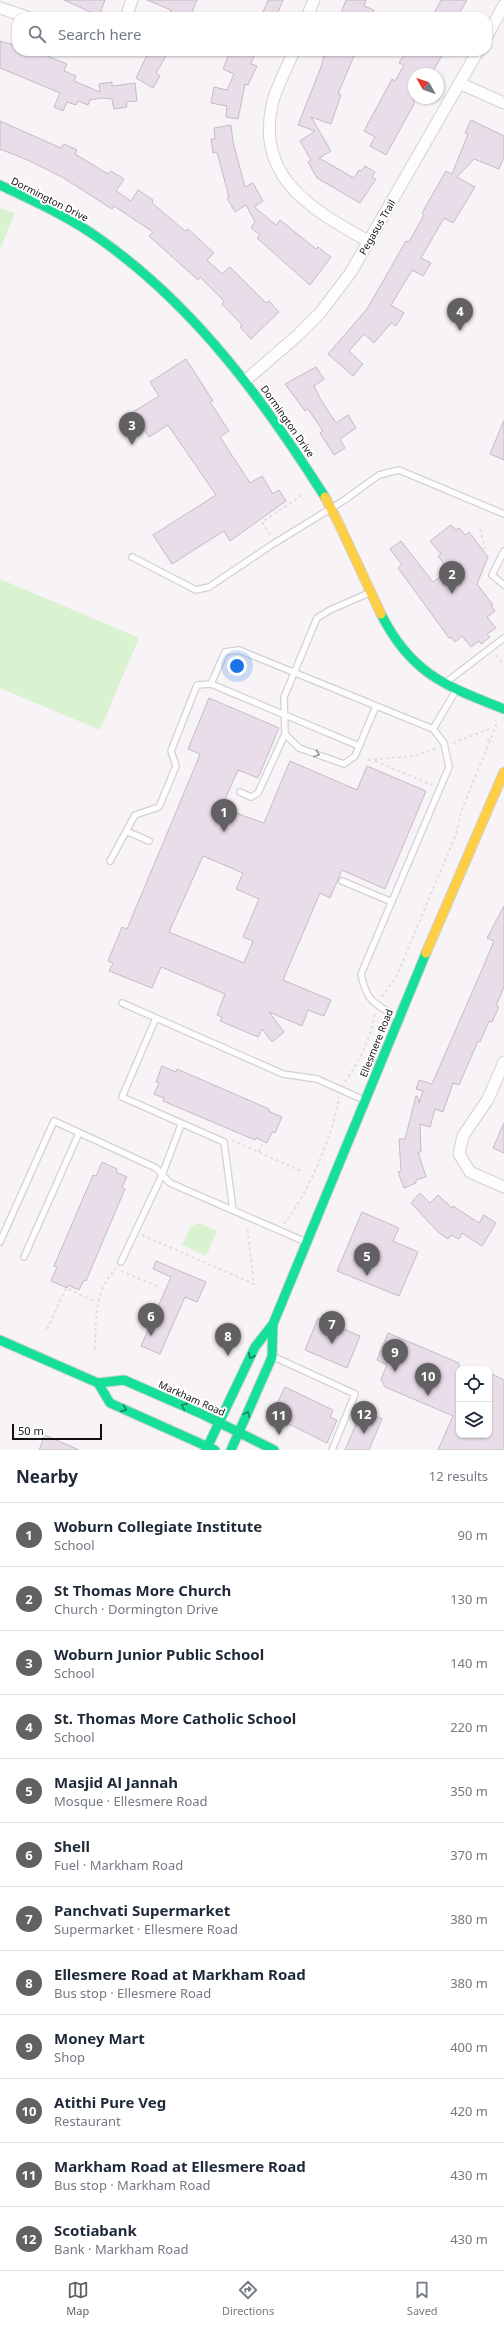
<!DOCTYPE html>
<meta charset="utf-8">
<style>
:root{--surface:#fff;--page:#f2f2f3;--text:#1f2937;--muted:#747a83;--line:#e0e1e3;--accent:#636063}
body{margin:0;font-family:"Noto Sans",sans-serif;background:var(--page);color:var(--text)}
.controls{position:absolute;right:12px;bottom:12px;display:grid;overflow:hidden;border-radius:8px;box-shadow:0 1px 3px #0004}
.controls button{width:36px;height:36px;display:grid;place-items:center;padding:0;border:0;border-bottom:1px solid var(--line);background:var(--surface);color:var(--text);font:20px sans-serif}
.compass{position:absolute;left:408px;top:68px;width:36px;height:36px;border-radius:50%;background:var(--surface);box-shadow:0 1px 3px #0004;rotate:310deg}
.scale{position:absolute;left:12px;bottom:10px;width:90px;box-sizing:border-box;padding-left:4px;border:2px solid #131113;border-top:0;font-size:11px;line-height:14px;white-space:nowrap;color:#131113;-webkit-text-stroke:3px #fff;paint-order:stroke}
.you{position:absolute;left:237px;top:666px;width:14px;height:14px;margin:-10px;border:3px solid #fff;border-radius:50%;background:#1a73e8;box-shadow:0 0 0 6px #1a73e833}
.badge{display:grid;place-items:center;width:26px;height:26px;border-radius:50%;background:var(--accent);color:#fff;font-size:13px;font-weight:700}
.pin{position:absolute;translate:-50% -33px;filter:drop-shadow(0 1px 2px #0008)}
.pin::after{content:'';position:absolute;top:21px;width:14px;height:12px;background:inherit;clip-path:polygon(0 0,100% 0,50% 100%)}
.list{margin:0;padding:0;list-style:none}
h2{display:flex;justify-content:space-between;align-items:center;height:52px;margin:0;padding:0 16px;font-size:17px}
h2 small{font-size:13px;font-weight:400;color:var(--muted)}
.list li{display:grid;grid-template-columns:26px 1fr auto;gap:12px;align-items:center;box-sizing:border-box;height:64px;padding:0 16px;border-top:1px solid var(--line)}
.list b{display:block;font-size:15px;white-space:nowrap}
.list p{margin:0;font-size:13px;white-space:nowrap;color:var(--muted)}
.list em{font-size:13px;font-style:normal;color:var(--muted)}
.icon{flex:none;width:22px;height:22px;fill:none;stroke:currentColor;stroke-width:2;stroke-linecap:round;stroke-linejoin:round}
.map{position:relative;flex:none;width:504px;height:1450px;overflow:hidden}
.search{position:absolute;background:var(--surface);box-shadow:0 1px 3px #0004;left:12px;right:12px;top:12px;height:44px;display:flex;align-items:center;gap:10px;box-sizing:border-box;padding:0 14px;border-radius:16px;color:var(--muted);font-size:15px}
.sheet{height:820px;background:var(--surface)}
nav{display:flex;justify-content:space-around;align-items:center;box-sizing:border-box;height:56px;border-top:1px solid var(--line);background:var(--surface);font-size:11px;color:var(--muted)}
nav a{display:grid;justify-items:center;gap:2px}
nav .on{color:var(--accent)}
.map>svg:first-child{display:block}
.green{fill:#d9f2d0}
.building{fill:#e9ddea;stroke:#c1bec1;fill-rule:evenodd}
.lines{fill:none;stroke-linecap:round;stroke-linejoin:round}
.lane-casing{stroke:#d4d1d4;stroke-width:8}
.street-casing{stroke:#d4d1d4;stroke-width:13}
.fast-casing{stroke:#d4d1d4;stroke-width:11}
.slow-casing{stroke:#d4d1d4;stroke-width:11}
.path{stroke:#e0dfe0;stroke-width:2;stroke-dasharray:3 3;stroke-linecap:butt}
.lane{stroke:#fefdfe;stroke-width:5.5}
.street{stroke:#fefdfe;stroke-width:11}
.fast{stroke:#16e098;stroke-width:9}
.slow{stroke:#ffcf43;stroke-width:9}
.oneway{stroke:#949394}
.oneway2{stroke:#15835c}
.labels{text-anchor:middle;stroke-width:4;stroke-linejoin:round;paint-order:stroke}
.street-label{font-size:10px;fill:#131113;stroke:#fff}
</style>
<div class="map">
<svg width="504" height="1450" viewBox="0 0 504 1450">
<rect width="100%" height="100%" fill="#f7f3f7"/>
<path class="green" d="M0,208L15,213L0,249Z
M0,579L139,638L100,730L0,688Z
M199,1223L217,1231L206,1256L182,1245L191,1226Z"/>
<path class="building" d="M64,0H105L99,16Z
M147,0H197L190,17H168L171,10Z
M268,0H283L276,17H261Z
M346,0H366L364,6L374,10L372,17H350L341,13Z
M441,0H467L457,17H432Z
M0,41L17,46V51H35L67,64L64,71L76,76L74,81L100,92L99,84L112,82V86L135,83L137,101L126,102L127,107L114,109L112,99L102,98L90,100L88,105L78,101L76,105L67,102L63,111L54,107L60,93L0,68Z
M149,51H169L156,73L160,76L153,88L136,78Z
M237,51H256L251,64L257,66L248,85L245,84L238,119L226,117L227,106L211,103L214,87L227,90L234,74L223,69L229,54L234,56Z
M325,51H356L338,94L341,95L331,124L311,117L331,151L319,158L354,178L359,170L361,171L365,166L375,172L372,177L376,179L360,203L317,178L308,162L311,160L300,141L315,131L298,125L321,67Z
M406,51H445L431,74H414V104L386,155L370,146L375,137L364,131L392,79L395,81L404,65L399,63Z
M471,120L504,136V157L499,169L474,159L457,177L475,187L453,223L444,218L421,258L431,263L423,276L412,270L391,305L404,313L396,326L391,323L374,343L364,334L349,351L363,364L353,376L328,354L367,309L406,241L409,242L424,215L422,213L446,171L452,174L468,134L465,133Z
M0,121L61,148L64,144L77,150L75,154L108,174L111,171L124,179L116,191L131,201L138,190L153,200L152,203L185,231L188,229L214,253L207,260L222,274L230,267L266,303L269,301L279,312L251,339L240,327L242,325L222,304L224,301L200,277L198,280L149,236L153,232L114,206L112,209L62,177L30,161L0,149Z
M231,125L233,142L245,187L253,183L263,201L254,207L276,225L280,220L316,249L318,247L331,257L310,285L257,238L260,235L251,228L255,222L246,205L235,212L227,198L229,197L217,152L213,153L211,139H215L214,128Z
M186,359L213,401L210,402L229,431L220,437L250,483L262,476L273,494L279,490L286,501L230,541L224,531L172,564L153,535L216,495L168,425L149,437L133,412L159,396L150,382Z
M316,367L324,379L314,386L321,400L336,423L348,415L356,428L340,439L345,448L334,455L320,433L323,431L308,409L305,411L285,384Z
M504,420V460L490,454Z
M451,525L456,530L459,528L465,535L469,532L488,557L477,584L493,605L491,606L495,611L487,617L496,628L487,634L490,637L481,644L479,641L471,647L462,636L455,642L451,637L449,638L398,568L402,565L390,549L401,541L433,582L449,570L438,556L441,554L430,541Z
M209,698L279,728L258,778L238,770L222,806L244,816L264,823L290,761L357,790L367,766L426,791L385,889L342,870L330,898L320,893L283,980L331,1000L324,1016L308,1010L302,1026L269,1012L284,1032L272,1042L262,1029L258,1037L220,1021L222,1017L217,1015L225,994L161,967L152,988L109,971L113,963L108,961L122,927L127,929L197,762L200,754L188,749ZM203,856L243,873L236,889L259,899L243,937L253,941L244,963L169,932Z
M504,906V987L496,1006L499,1007L492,1022L489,1021L480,1042L478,1041L459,1085L453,1083L443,1112L435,1109L430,1127L420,1124L421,1152H418L426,1177L416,1180V1183L404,1188L398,1172L401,1171L399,1139H405L416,1096L418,1097L419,1103L423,1091L416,1089L419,1080L432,1084L484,965L494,941L487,938Z
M162,1066L176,1072L177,1069L269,1109L268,1111L282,1117L275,1133L272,1132L267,1143L256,1138L255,1140L163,1101L164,1098L154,1094L159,1083L156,1082Z
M504,1123V1153L493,1148Z
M102,1162L117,1169L116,1172L127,1177L122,1187L125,1189L86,1281L84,1280L79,1290L68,1285L67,1288L51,1281L57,1267L54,1266L93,1175L96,1176Z
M420,1193L430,1203L438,1195L452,1208L453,1206L479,1223L484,1215L496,1223L482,1246L462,1233L459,1239L451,1235L448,1239L439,1233L411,1203Z
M362,1212L399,1228L393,1241L418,1252L399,1296L337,1271Z
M156,1261L206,1282L197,1302L185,1297L160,1354L141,1346L171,1277L153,1269Z
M318,1318L360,1336L347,1368L305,1350Z
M388,1333L459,1363V1435H489V1373L504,1380V1450H438L453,1416L385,1387L381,1379L387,1365L377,1360Z
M285,1387L333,1410L330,1417L337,1420L327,1443L279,1419L282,1412L275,1408Z
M362,1410L382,1419L369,1450H345Z
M45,1435L79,1450H39Z"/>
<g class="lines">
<g class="lane-casing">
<path id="lane" d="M504,551L492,575L504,585
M132,557L196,590L209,587L270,546L343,501L379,475L399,470L504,514
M445,683L504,638
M211,684L359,746
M285,734L299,748L344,764L355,756L376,706
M240,792L251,797L258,793L285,734L284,697L317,618L330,610L369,593
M126,831L149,841
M110,861L135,815L159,807L176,766L171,751L197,685L211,684L225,652L239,650L433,729
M342,881L392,902
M122,1003L283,1074L317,1079L364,1100
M156,1018L122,1097L224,1142L233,1210
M398,1018C375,1003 367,1003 361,974L449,767L444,743L433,729L455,692
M0,1242L54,1121L156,1168L170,1183L306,1242
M24,1257L79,1133
M121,1262L162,1175L181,1125
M274,1357L355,1394L332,1450"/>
</g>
<g class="street-casing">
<path id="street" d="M0,8L27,17
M126,17L132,0
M307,17L314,0
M487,36L504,5
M294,51C287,68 276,87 272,105C256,179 313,210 368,241
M459,83L504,103
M246,380L298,335L320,313L351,272L478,51
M504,1062L488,1099L463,1136L459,1154L470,1172L504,1187"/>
</g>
<g class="fast-casing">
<path id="fast" d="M0,185C36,202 72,218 104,242C197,309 264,401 325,497
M381,614C411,674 446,686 504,709
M0,1340L98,1383L124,1380L202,1414L274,1450
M98,1383L110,1403L215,1450
M206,1450L255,1347L273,1324L426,953
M231,1450L272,1357L273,1324"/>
</g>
<g class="slow-casing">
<path id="slow" d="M325,497L339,524L381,614
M426,953L504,772"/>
</g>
<path class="path" d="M480,529L485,549
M270,535L262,522L302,495
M496,655L504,664
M487,739L494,742
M453,743L492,728
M368,760L413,756L437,748
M375,761L432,785
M382,997L397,975L456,834L462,809L496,726L495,720
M345,1082C360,1060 370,1040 375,1014
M232,1140L303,1172
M259,1152L262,1144
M284,1224C308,1193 333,1136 339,1097
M142,1235L254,1284L247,1226
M121,1271L159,1287
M47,1329L66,1288L96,1302
M95,1349C96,1318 94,1292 116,1268"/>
<use href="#lane" class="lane"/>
<use href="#street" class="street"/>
<use href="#fast" class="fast"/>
<use href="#slow" class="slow"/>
</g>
<defs><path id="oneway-chevron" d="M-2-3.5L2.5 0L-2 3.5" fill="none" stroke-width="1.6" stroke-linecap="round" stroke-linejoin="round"/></defs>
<use class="oneway" href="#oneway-chevron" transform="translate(317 754) rotate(20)"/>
<g class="oneway2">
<use href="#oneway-chevron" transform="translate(251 1356) rotate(116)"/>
<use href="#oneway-chevron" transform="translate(184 1406) rotate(-156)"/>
<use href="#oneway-chevron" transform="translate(124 1409) rotate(24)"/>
<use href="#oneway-chevron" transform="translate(247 1414) rotate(-66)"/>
</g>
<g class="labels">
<g class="street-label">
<text transform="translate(50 199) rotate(27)" y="4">Dormington Drive</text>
<text transform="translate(377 227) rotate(-60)" y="4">Pegasus Trail</text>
<text transform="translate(288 421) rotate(55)" y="4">Dormington Drive</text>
<text transform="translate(376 1043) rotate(-68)" y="4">Ellesmere Road</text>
<text transform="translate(192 1398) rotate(24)" y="4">Markham Road</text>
</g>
</g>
</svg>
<div class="controls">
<button><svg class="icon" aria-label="locate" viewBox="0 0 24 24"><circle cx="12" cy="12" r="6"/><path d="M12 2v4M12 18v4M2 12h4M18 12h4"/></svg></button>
<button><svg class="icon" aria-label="layers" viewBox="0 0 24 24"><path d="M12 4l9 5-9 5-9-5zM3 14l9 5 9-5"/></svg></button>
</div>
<svg class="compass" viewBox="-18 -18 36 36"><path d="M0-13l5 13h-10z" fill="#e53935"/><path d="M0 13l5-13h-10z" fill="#747a83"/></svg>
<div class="scale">50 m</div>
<div class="you"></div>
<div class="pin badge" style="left:224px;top:832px">1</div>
<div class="pin badge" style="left:452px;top:594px">2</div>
<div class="pin badge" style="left:132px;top:445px">3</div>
<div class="pin badge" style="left:460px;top:331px">4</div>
<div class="pin badge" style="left:367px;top:1276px">5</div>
<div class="pin badge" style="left:151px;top:1336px">6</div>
<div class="pin badge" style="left:332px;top:1344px">7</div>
<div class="pin badge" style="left:228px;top:1356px">8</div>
<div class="pin badge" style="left:395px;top:1372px">9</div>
<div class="pin badge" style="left:428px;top:1396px">10</div>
<div class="pin badge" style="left:279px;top:1435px">11</div>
<div class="pin badge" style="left:364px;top:1434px">12</div>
<div class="search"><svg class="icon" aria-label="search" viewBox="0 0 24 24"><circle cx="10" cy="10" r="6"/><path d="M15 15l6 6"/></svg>Search here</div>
</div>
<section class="sheet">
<h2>Nearby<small>12 results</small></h2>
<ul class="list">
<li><span class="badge">1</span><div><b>Woburn Collegiate Institute</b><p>School</p></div><em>90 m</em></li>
<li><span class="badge">2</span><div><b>St Thomas More Church</b><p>Church · Dormington Drive</p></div><em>130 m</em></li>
<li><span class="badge">3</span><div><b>Woburn Junior Public School</b><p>School</p></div><em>140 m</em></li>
<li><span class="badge">4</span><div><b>St. Thomas More Catholic School</b><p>School</p></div><em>220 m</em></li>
<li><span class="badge">5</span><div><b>Masjid Al Jannah</b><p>Mosque · Ellesmere Road</p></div><em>350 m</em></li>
<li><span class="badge">6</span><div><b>Shell</b><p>Fuel · Markham Road</p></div><em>370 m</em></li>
<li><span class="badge">7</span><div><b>Panchvati Supermarket</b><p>Supermarket · Ellesmere Road</p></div><em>380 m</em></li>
<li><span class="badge">8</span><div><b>Ellesmere Road at Markham Road</b><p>Bus stop · Ellesmere Road</p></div><em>380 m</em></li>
<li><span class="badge">9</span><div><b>Money Mart</b><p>Shop</p></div><em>400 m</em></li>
<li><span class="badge">10</span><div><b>Atithi Pure Veg</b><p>Restaurant</p></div><em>420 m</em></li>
<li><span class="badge">11</span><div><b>Markham Road at Ellesmere Road</b><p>Bus stop · Markham Road</p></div><em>430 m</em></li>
<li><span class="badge">12</span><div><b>Scotiabank</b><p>Bank · Markham Road</p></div><em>430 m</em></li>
</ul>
</section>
<nav>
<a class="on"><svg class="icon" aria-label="map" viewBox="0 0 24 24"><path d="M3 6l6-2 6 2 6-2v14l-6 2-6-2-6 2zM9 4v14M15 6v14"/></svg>Map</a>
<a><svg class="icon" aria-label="directions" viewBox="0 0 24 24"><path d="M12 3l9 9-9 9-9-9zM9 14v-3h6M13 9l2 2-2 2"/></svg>Directions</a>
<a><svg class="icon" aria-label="saved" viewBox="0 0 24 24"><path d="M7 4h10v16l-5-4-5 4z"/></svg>Saved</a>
</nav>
